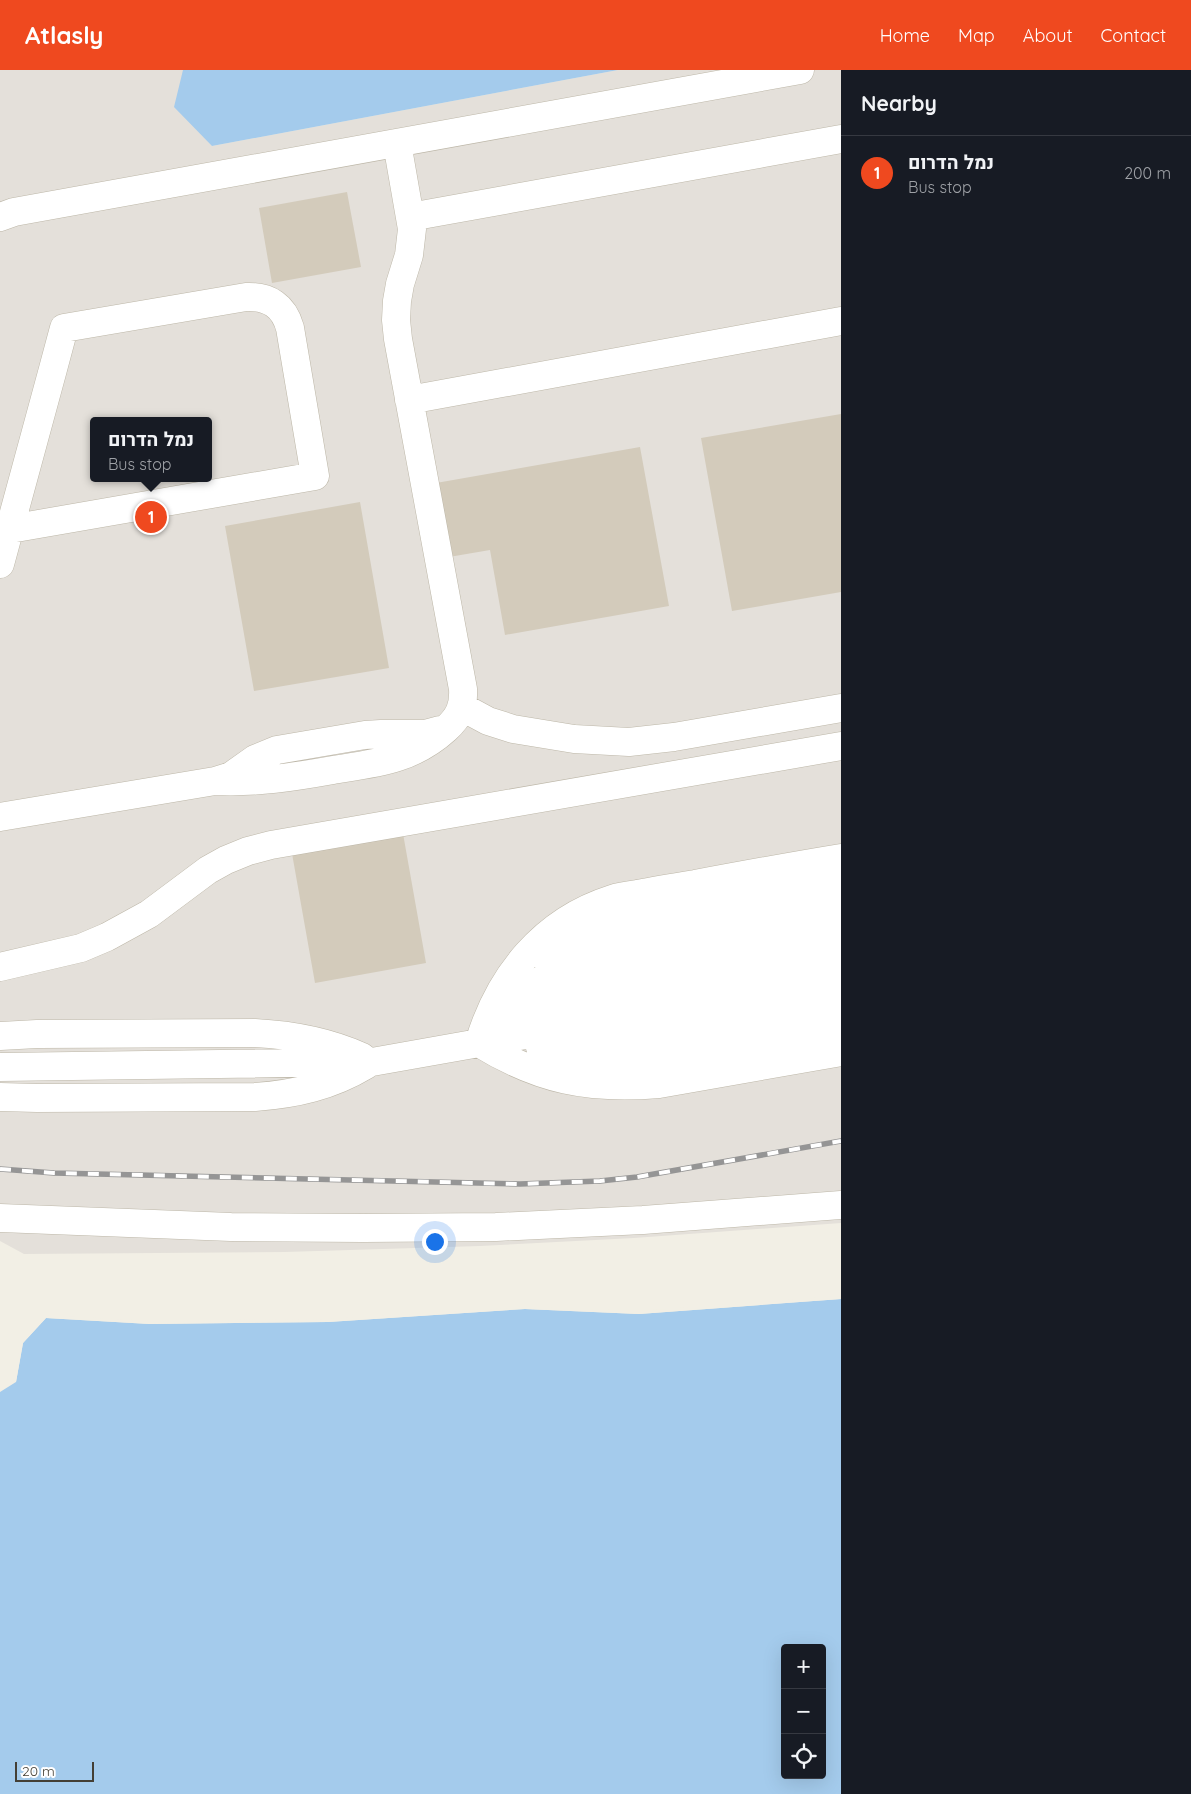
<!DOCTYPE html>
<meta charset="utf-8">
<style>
:root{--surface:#171b24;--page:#20242c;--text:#f1f3f6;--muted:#9ea1a6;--line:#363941;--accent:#ef491f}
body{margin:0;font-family:Quicksand,Heebo,sans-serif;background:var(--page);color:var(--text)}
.controls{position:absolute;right:15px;bottom:15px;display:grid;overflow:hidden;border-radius:5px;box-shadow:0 5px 20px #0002}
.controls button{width:45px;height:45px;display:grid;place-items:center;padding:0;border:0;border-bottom:1px solid var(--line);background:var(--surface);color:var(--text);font:25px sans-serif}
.scale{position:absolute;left:15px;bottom:12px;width:79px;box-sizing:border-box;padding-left:5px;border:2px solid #443f35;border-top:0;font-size:14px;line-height:18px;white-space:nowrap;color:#443f35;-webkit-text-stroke:4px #fff;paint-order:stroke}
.you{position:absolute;left:434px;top:1171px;width:18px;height:18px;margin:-12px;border:4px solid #fff;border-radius:50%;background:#1a73e8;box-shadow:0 0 0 8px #1a73e833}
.badge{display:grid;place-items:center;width:32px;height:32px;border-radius:50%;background:var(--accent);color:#fff;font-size:16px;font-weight:700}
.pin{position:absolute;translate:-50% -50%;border:2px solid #fff;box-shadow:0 1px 5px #0006}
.popup{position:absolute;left:90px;top:347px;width:122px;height:65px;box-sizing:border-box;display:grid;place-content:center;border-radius:5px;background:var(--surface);filter:drop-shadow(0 1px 4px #0005);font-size:16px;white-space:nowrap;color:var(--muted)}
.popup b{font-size:19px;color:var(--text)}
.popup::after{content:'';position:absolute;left:50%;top:100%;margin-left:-10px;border:10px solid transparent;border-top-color:var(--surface)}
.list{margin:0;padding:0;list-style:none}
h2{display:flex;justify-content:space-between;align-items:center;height:65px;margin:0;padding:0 20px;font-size:21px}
h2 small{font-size:16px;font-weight:400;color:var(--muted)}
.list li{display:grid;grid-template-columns:32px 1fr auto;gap:15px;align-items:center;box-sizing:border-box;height:75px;padding:0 20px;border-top:1px solid var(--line)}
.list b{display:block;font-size:19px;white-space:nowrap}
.list p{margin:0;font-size:16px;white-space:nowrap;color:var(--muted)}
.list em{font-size:16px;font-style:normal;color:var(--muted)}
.icon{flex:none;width:28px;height:28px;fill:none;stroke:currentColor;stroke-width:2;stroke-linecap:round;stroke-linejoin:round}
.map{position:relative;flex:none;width:841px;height:1724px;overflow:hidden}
header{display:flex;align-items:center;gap:30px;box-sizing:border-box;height:70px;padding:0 25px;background:var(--accent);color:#fff}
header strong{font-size:24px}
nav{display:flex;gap:28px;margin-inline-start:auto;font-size:18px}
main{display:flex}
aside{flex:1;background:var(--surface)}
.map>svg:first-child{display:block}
.industrial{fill:#e4e0da;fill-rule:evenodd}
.water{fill:#a4cbec;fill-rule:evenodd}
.pier{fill:#f2efe5}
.building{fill:#d3cbbb}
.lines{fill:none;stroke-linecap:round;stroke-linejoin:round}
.minor-casing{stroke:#bdb7a8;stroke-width:29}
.minor{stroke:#fff;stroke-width:28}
.rail-casing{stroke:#959595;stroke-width:5.5}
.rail{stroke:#fff;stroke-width:4;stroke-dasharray:11;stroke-linecap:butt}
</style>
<header>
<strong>Atlasly</strong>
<nav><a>Home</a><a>Map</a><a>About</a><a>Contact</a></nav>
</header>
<main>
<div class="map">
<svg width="841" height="1724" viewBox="0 0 841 1724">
<rect width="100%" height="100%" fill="#f2efe5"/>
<path class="industrial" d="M0,0H192L212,76L618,0H841V1153L634,1168L480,1176L285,1182L24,1184L0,1171ZM94,351H208V408H94Z"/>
<path class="water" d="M183,0H618L212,76L174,37Z
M841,1229V1724H0V1322L16,1312L23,1273L46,1248L150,1254L328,1252L525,1239L639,1244ZM785,1578H822V1705H785Z"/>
<path class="pier" d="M841,1226V1229L639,1244L525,1239L328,1252L150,1254L46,1248L23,1273L16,1312L14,1308L21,1272L46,1245L150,1251L328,1249L525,1237L639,1241Z"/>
<path class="building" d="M347,122L361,197L272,213L259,138Z
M841,344V522L732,541L701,368Z
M640,377L669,536L505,565L490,480L449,487L436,413Z
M360,432L389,598L254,621L225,456Z
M399,741L426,893L315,913L288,761Z"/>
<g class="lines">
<g class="minor-casing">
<path id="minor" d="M0,147L14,142L800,0
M410,147L841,69
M409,330L841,251
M0,494C21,416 43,337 64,258L246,227C269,226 284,236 290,258L315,406L10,459
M462,637L488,651L513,659L574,669L629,672L674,667L841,638
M215,711C256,713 294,707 333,700C377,693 412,690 446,659C459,647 464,637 463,619L398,269L396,250L397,231L400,214L409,185L412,159L397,73
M0,747L215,711L231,706L255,689L277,680L365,665L381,664H425L440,660
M545,886C570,867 599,857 630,849L841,811
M0,897L81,878L107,867L149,844L208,800L226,790L248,781L271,775L841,676
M518,945C555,921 596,908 638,898L841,862
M545,946L600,930L841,886
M493,954C526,909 581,885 634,874L841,837
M0,966L37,964L255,963C293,965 327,971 362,987
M479,973C499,906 543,851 612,829C621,826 630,825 638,824C657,820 676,817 695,814C743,805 792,796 841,788
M479,973C539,1010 589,1020 659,1014L841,982
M540,977C640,978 743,952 841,935
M562,994C593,999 625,996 655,993L841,960
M0,997L372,992L841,909
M0,1027L37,1028L255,1027C296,1024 331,1016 366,995
M0,1148L231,1157L363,1158L496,1157L643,1150L841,1135"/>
</g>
<use href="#minor" class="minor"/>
<g class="rail-casing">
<path id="rail" d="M0,1099L54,1103L520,1114L600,1111L637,1107L841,1071"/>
</g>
<use href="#rail" class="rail"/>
</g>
</svg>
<div class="controls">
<button>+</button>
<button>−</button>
<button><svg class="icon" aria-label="locate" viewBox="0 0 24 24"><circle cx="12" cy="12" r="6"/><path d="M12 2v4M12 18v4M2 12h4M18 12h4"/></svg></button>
</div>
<div class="scale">20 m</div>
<div class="you"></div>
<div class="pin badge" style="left:151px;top:447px">1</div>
<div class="popup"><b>נמל הדרום</b>Bus stop</div>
</div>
<aside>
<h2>Nearby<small></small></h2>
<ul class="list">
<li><span class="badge">1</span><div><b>נמל הדרום</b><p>Bus stop</p></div><em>200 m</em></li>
</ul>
</aside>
</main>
